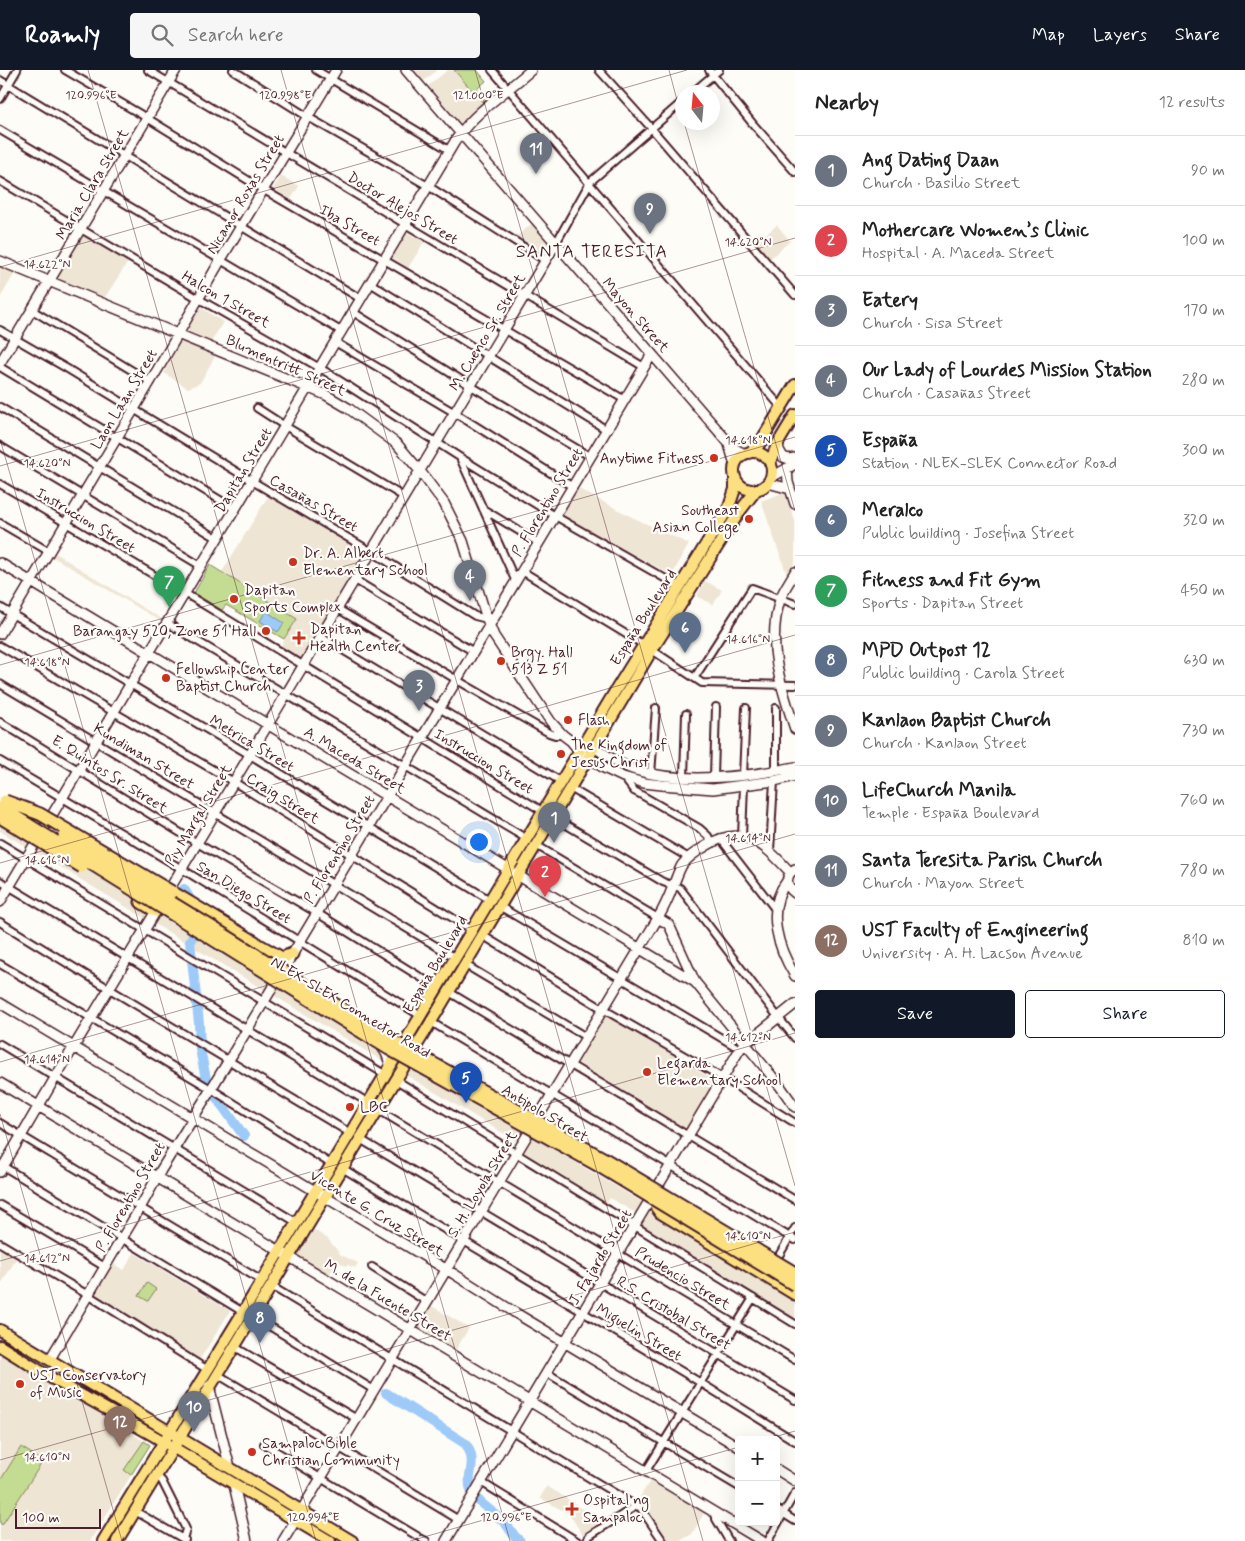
<!DOCTYPE html>
<meta charset="utf-8">
<style>
:root{--surface:#fff;--page:#f6f6f6;--text:#222;--muted:#767676;--line:#e0e0e0;--accent:#111827}
body{margin:0;font-family:Mynerve,sans-serif;background:var(--page);color:var(--text)}
.controls{position:absolute;right:15px;bottom:15px;display:grid;overflow:hidden;border-radius:5px;box-shadow:0 5px 20px #0002}
.controls button{width:45px;height:45px;display:grid;place-items:center;padding:0;border:0;border-bottom:1px solid var(--line);background:var(--surface);color:var(--text);font:25px sans-serif}
.compass{position:absolute;left:675px;top:15px;width:45px;height:45px;border-radius:50%;background:var(--surface);box-shadow:0 5px 20px #0002;rotate:344deg}
.scale{position:absolute;left:15px;bottom:12px;width:86px;box-sizing:border-box;padding-left:5px;border:2px solid #4a1f2b;border-top:0;font-size:14px;line-height:18px;white-space:nowrap;color:#4a1f2b;-webkit-text-stroke:4px #fdfcf7;paint-order:stroke}
.you{position:absolute;left:478px;top:771px;width:18px;height:18px;margin:-12px;border:4px solid #fff;border-radius:50%;background:#1a73e8;box-shadow:0 0 0 8px #1a73e833}
.badge{display:grid;place-items:center;width:32px;height:32px;border-radius:50%;background:var(--accent);color:#fff;font-size:16px;font-weight:700}
.pin{position:absolute;translate:-50% -41px;filter:drop-shadow(0 1px 2px #0008)}
.pin::after{content:'';position:absolute;top:26px;width:18px;height:15px;background:inherit;clip-path:polygon(0 0,100% 0,50% 100%)}
.list{margin:0;padding:0;list-style:none}
h2{display:flex;justify-content:space-between;align-items:center;height:65px;margin:0;padding:0 20px;font-size:21px}
h2 small{font-size:16px;font-weight:400;color:var(--muted)}
.list li{display:grid;grid-template-columns:32px 1fr auto;gap:15px;align-items:center;box-sizing:border-box;height:70px;padding:0 20px;border-top:1px solid var(--line)}
.list b{display:block;font-size:19px;white-space:nowrap}
.list p{margin:0;font-size:16px;white-space:nowrap;color:var(--muted)}
.list em{font-size:16px;font-style:normal;color:var(--muted)}
.actions{display:flex;gap:10px;padding:15px 20px}
.actions a{flex:1;padding:11px 0;border:1px solid var(--accent);border-radius:5px;text-align:center;font-size:18px;color:var(--accent)}
.actions .main{background:var(--accent);color:#fff}
.icon{flex:none;width:28px;height:28px;fill:none;stroke:currentColor;stroke-width:2;stroke-linecap:round;stroke-linejoin:round}
.map{position:relative;flex:none;width:795px;height:1471px;overflow:hidden}
header{display:flex;align-items:center;gap:30px;box-sizing:border-box;height:70px;padding:0 25px;background:var(--accent);color:#fff}
header strong{font-size:24px}
nav{display:flex;gap:28px;margin-inline-start:auto;font-size:18px}
.search{width:350px;height:45px;background:var(--page);display:flex;align-items:center;gap:12px;box-sizing:border-box;padding:0 18px;border-radius:5px;color:var(--muted);font-size:19px}
main{display:flex}
aside{flex:1;background:var(--surface)}
.map>svg:first-child{display:block}
.built{fill:#eee5d4}
.green{fill:#c4dc92;stroke:#877e5e}
.water{fill:#9ecaf8;stroke:#7c86a6}
.lines{fill:none;stroke-linecap:round;stroke-linejoin:round}
.river{stroke:#9ecaf8;stroke-width:10}
.street-casing{stroke:#4a1f2b;stroke-width:10}
.secondary-casing{stroke:#4a1f2b;stroke-width:12}
.primary-casing{stroke:#4a1f2b;stroke-width:14}
.highway-casing{stroke:#4a1f2b;stroke-width:15}
.street{stroke:#fdfcf7;stroke-width:6}
.secondary{stroke:#fdfcf7;stroke-width:9}
.primary{stroke:#fce080;stroke-width:10}
.highway{stroke:#fce080;stroke-width:11}
.highway-bridge-casing{stroke:#4a1f2b;stroke-width:15;stroke-linecap:butt}
.highway-bridge{stroke:#fce080;stroke-width:11}
.ticks{fill:none;stroke:#4a1f2b;stroke-width:1;stroke-opacity:0.45}
.poi-dot{fill:#c8321e;stroke:#fdfcf7;stroke-width:2}
.labels{text-anchor:middle;stroke-width:4.5;stroke-linejoin:round;paint-order:stroke}
.street-label{font-size:15px;fill:#4a1f2b;stroke:#fdfcf7}
.poi-label{font-size:15px;fill:#4a1f2b;stroke:#fdfcf7;text-anchor:start}
.quarter-label{font-size:18px;letter-spacing:1px;fill:#4a1f2b;stroke:#fdfcf7}
.ticks-label{font-size:12px;text-anchor:middle;fill:#4a1f2b;stroke:#fdfcf7;stroke-width:4.5;stroke-linejoin:round;paint-order:stroke}
</style>
<header>
<strong>Roamly</strong>
<div class="search"><svg class="icon" aria-label="search" viewBox="0 0 24 24"><circle cx="10" cy="10" r="6"/><path d="M15 15l6 6"/></svg>Search here</div>
<nav><a>Map</a><a>Layers</a><a>Share</a></nav>
</header>
<main>
<div class="map">
<svg width="795" height="1471" viewBox="0 0 795 1471">
<rect width="100%" height="100%" fill="#fdfcf7"/>
<filter id="ink" filterUnits="userSpaceOnUse"><feTurbulence type="fractalNoise" baseFrequency=".02" numOctaves="2"/><feDisplacementMap in="SourceGraphic" scale="10" xChannelSelector="R" yChannelSelector="G"/><feConvolveMatrix kernelMatrix="1 2 1 2 8 2 1 2 1" color-interpolation-filters="sRGB"/></filter>
<g filter="url(#ink)">
<path class="built" d="M414,0H437L424,11Z
M448,0H454L483,33L460,53L428,16Z
M281,106L299,116L291,129L273,119Z
M532,154L549,175L543,182L517,166Z
M777,155L790,171L765,193L751,177Z
M406,162L424,172L408,198L393,188Z
M82,165L128,192L105,227L56,208Z
M0,197L15,203L0,228Z
M200,237L223,252L211,272L187,261Z
M181,271L215,286L200,313L188,318L164,303Z
M575,417L632,447L689,474L672,505L558,444Z
M785,422L795,451V492L787,505L761,431Z
M269,425L364,482L302,589L281,576L297,549L222,502Z
M55,483L140,536L165,551L164,553L53,487Z
M705,511L722,520L713,535L697,526Z
M0,747L795,1224V1249L641,1156L646,1149L610,1128L605,1135L522,1085L526,1077L0,761Z
M606,945L715,1011L686,1060L578,993Z
M314,1160L328,1169L341,1185L358,1193L355,1198L348,1195L346,1196L339,1192L328,1205L297,1187Z
M0,1179L16,1189L0,1216Z
M134,1183L230,1241L200,1289L91,1223L110,1192L124,1200Z
M432,1236L469,1258L455,1281L418,1259Z
M0,1280L150,1375L90,1471H0Z
M650,1411L704,1443L692,1464L680,1471H669L640,1427Z
M547,1416L577,1435L601,1455L585,1468L569,1444L540,1428Z"/>
<path class="green" d="M454,0H477L486,11L477,19L486,30L483,33Z
M210,495L297,549L284,569L226,535L222,540L194,523Z
M147,1213L156,1219L148,1231L139,1226Z
M144,1371L150,1375L131,1405L124,1400Z
M21,1377L43,1391L2,1455L0,1453V1411Z"/>
<path class="water" d="M266,541L284,553L278,562L260,551Z"/>
<g class="lines">
<path class="river" d="M184,819L194,836
M199,851L190,872L199,953L200,979L207,1014L244,1066
M386,1323L466,1374C479,1395 465,1404 471,1420C477,1434 495,1442 505,1453C512,1460 510,1464 520,1471"/>
<g class="street-casing">
<path id="street" d="M65,0L147,48L264,120L625,330
M148,0L644,297
M233,0L308,47L428,116L546,191
M316,0L449,80
M492,0L781,337
M599,0L652,59L795,225
M709,0L753,54L795,102
M0,10L361,229
M693,22L719,0
M0,29L17,0
M0,60L341,261
M0,111L199,229L320,298L461,388L555,446L680,517
M556,173L590,112L682,32
M370,213L607,360
M32,240L151,312
M353,242L471,316L591,387
M0,260L66,298L252,411L372,482L475,546L487,549
M335,272L455,343L573,417
M0,297L235,439
M0,337L217,468
M257,338L285,356L404,427
M0,376L201,496
M461,390L516,512
M0,414L191,527L544,742
M483,439L539,473
M0,453L48,481
M522,501L644,575
M355,510L474,582
M0,537L250,685L490,830
M338,539L457,610L549,663L555,665H563
M167,553L527,769
M321,567L562,712
M0,576L234,712L472,860
M652,580L702,613L795,615
M695,607L752,518L795,534
M0,614L456,888
M0,652L197,773L317,843L438,918
M0,691L182,799L421,946
M776,701V638
M651,704L656,638
M743,706L746,638
M684,707L686,644
M714,707L716,637
M624,708L634,721L638,723L699,758L708,766L711,772
M570,718L689,788
M553,747L663,812L680,818L778,947L795,968
M742,767L744,715
M720,768L775,839
M0,773L386,1005
M536,775L658,848
M770,781L774,711
M0,811L369,1033
M499,836L740,979
M0,852C116,924 233,993 350,1063
M482,865L603,939L723,1008L795,1053
M0,894L206,1016
M464,894L586,967
M449,922L795,1130
M431,952L795,1170
M0,974L296,1152
M396,1010L795,1254
M216,1022L331,1094
M377,1039L795,1290
M0,1053L262,1211
M360,1069L795,1330
M1,1095L243,1242
M342,1098L701,1313L795,1371
M0,1135L105,1197
M0,1173L88,1225L208,1300
M774,1194L795,1158
M372,1197L427,1232
M271,1216L636,1436L640,1437L663,1471
M253,1246L374,1320
M235,1277L357,1349
M547,1303L739,1417
M217,1304L459,1450
M264,1374L417,1466
M646,1401L753,1228
M156,1405L162,1411L186,1459L183,1469
M481,1412L577,1471
M776,1439L795,1451
M135,1441L185,1470
M716,1445V1449L729,1471
M422,1469L426,1471
M587,1471L589,1466L636,1436
M768,1471L795,1423"/>
</g>
<g class="secondary-casing">
<path id="secondary" d="M406,0L728,372L737,380L745,384
M0,191L326,325L348,338L397,374L420,401L444,433L463,471L487,549L494,566L551,652L563,665L571,671L580,682L604,698L623,707L644,713L662,715L713,719L774,711L795,706
M0,293L176,0
M778,373L779,380L783,387L789,389L795,388
M729,374L735,395
M787,398L788,412L795,434
M770,408L795,394
M768,413L790,419
M0,493L695,912
M795,502C790,511 783,520 780,530C766,574 781,617 795,659
M0,564L165,287L220,191L336,0
M589,674C604,683 618,695 635,700C681,714 748,707 795,697
M795,799C785,805 785,816 795,823
M787,811C765,840 778,878 795,906
M166,825L556,173
M0,832L457,68C476,41 506,22 531,0
M658,848L668,854L670,857L695,912L780,1016L795,1037
M0,933L454,1204L514,1242L739,1377
M380,974L386,983L391,996
M0,1013L762,1471
M0,1102L55,1008L159,836
M50,1289L140,1138L161,1100L229,990L652,284
M209,1316L230,1398
M776,1399L795,1411
M234,1415L247,1471
M283,1471L658,848C664,838 669,827 673,816C676,809 678,802 682,795C688,787 697,781 706,776C743,752 766,776 790,802
M446,1471L740,979L745,974L795,934"/>
</g>
<g class="primary-casing">
<path id="primary" d="M734 401a19 19 0 1 1 38 0a19 19 0 1 1-38 0Z
M749,383L758,376L795,315
M770,392L778,373L795,345
M0,1260L352,1471
M0,1276L53,1309L154,1366L330,1471
M103,1471L243,1242L617,618L729,437L735,419V407
M117,1471L431,952L652,580L740,441L757,419"/>
</g>
<g class="highway-casing">
<path id="highway" d="M172,822L255,872L272,894
M141,832L156,841
M261,876L282,888L292,884
M654,1124L655,1135L660,1142L795,1224"/>
</g>
<use href="#street" class="street"/>
<use href="#secondary" class="secondary"/>
<use href="#primary" class="primary"/>
<use href="#highway" class="highway"/>
<g class="highway-bridge-casing">
<path id="highway-bridge" d="M5,731L40,744L172,822
M0,737L389,979L599,1096L795,1215
M0,747L82,797
M64,767L228,867L393,971L603,1088L795,1203"/>
</g>
<use href="#highway-bridge" class="highway-bridge"/>
</g>
</g>
<path class="ticks" d="M88,0L510,1471M281,0L703,1471M475,0L795,1116M669,0L682,49M684,52L795,441M0,197L687,0M0,369L316,1471M0,396L795,168M0,595L795,367M0,793L795,565M0,992L795,764M0,1044L122,1471M0,1191L795,963M764,1370L795,1361M0,1390L795,1162M410,1471L739,1377"/>
<g class="poi-dot">
<circle cx="714" cy="388" r="5"/>
<circle cx="749" cy="449" r="5"/>
<circle cx="293" cy="492" r="5"/>
<circle cx="234" cy="529" r="5"/>
<circle cx="266" cy="561" r="5"/>
<path d="M296.5 560.5h5v5h5v5h-5v5h-5v-5h-5v-5h5z"/>
<circle cx="501" cy="591" r="5"/>
<circle cx="166" cy="608" r="5"/>
<circle cx="568" cy="650" r="5"/>
<circle cx="561" cy="684" r="5"/>
<circle cx="647" cy="1002" r="5"/>
<circle cx="350" cy="1037" r="5"/>
<circle cx="20" cy="1314" r="5"/>
<circle cx="252" cy="1382" r="5"/>
<path d="M569.5 1431.5h5v5h5v5h-5v5h-5v-5h-5v-5h5z"/>
</g>
<g class="labels">
<g class="street-label">
<text transform="translate(92 114) rotate(-59)" y="5">Maria Clara Street</text>
<text transform="translate(245 124) rotate(-59)" y="5">Nicanor Roxas Street</text>
<text transform="translate(403 138) rotate(31)" y="5">Doctor Alejos Street</text>
<text transform="translate(350 155) rotate(30)" y="5">Iba Street</text>
<text transform="translate(226 229) rotate(30)" y="5">Halcon 1 Street</text>
<text transform="translate(636 245) rotate(49)" y="5">Mayon Street</text>
<text transform="translate(487 262) rotate(-59)" y="5">M. Cuenco Sr. Street</text>
<text transform="translate(286 295) rotate(24)" y="5">Blumentritt Street</text>
<text transform="translate(124 329) rotate(-59)" y="5">Laon Laan Street</text>
<text transform="translate(243 400) rotate(-59)" y="5">Dapitan Street</text>
<text transform="translate(547 432) rotate(-59)" y="5">P. Florentino Street</text>
<text transform="translate(314 433) rotate(30)" y="5">Casañas Street</text>
<text transform="translate(86 450) rotate(31)" y="5">Instruccion Street</text>
<text transform="translate(643 547) rotate(-58)" y="5">España Boulevard</text>
<text transform="translate(252 673) rotate(31)" y="5">Metrica Street</text>
<text transform="translate(144 686) rotate(31)" y="5">Kundiman Street</text>
<text transform="translate(355 690) rotate(31)" y="5">A. Maceda Street</text>
<text transform="translate(484 691) rotate(31)" y="5">Instruccion Street</text>
<text transform="translate(110 704) rotate(32)" y="5">E. Quintos Sr. Street</text>
<text transform="translate(283 728) rotate(32)" y="5">Craig Street</text>
<text transform="translate(198 745) rotate(-59)" y="5">Piy Margal Street</text>
<text transform="translate(339 779) rotate(-59)" y="5">P. Florentino Street</text>
<text transform="translate(244 822) rotate(31)" y="5">San Diego Street</text>
<text transform="translate(435 894) rotate(-59)" y="5">España Boulevard</text>
<text transform="translate(351 937) rotate(31)" y="5">NLEX-SLEX Connector Road</text>
<text transform="translate(545 1043) rotate(31)" y="5">Antipolo Street</text>
<text transform="translate(482 1114) rotate(-59)" y="5">S. H. Loyola Street</text>
<text transform="translate(130 1127) rotate(-60)" y="5">P. Florentino Street</text>
<text transform="translate(377 1143) rotate(31)" y="5">Vicente G. Cruz Street</text>
<text transform="translate(600 1187) rotate(-59)" y="5">J. Fajardo Street</text>
<text transform="translate(683 1208) rotate(31)" y="5">Prudencio Street</text>
<text transform="translate(388 1230) rotate(31)" y="5">M. de la Fuente Street</text>
<text transform="translate(674 1243) rotate(31)" y="5">R.S. Cristobal Street</text>
<text transform="translate(639 1262) rotate(31)" y="5">Miguelin Street</text>
</g>
<g class="poi-label">
<text x="704" y="393" text-anchor="end">Anytime Fitness</text>
<text x="739" y="445" text-anchor="end">Southeast<tspan x="739" dy="17">Asian College</tspan></text>
<text x="303" y="488">Dr. A. Albert<tspan x="303" dy="17">Elementary School</tspan></text>
<text x="244" y="525">Dapitan<tspan x="244" dy="17">Sports Complex</tspan></text>
<text x="310" y="564">Dapitan<tspan x="310" dy="17">Health Center</tspan></text>
<text x="256" y="566" text-anchor="end">Barangay 520, Zone 51 Hall</text>
<text x="511" y="587">Brgy. Hall<tspan x="511" dy="17">513 Z 51</tspan></text>
<text x="176" y="604">Fellowship Center<tspan x="176" dy="17">Baptist Church</tspan></text>
<text x="578" y="655">Flash</text>
<text x="571" y="680">The Kingdom of<tspan x="571" dy="17">Jesus Christ</tspan></text>
<text x="657" y="998">Legarda<tspan x="657" dy="17">Elementary School</tspan></text>
<text x="360" y="1042">LBC</text>
<text x="30" y="1310">UST Conservatory<tspan x="30" dy="17">of Music</tspan></text>
<text x="262" y="1378">Sampaloc Bible<tspan x="262" dy="17">Christian Community</tspan></text>
<text x="583" y="1435">Ospital ng<tspan x="583" dy="17">Sampaloc</tspan></text>
</g>
<g class="quarter-label">
<text x="592" y="187">SANTA TERESITA</text>
</g>
</g>
<g class="ticks-label">
<text x="91" y="29">120.996°E</text>
<text x="285" y="29">120.998°E</text>
<text x="478" y="29">121.000°E</text>
<text x="748" y="176">14.620°N</text>
<text x="47" y="198">14.622°N</text>
<text x="748" y="374">14.618°N</text>
<text x="47" y="397">14.620°N</text>
<text x="748" y="573">14.616°N</text>
<text x="47" y="596">14.618°N</text>
<text x="748" y="772">14.614°N</text>
<text x="47" y="794">14.616°N</text>
<text x="748" y="971">14.612°N</text>
<text x="47" y="993">14.614°N</text>
<text x="748" y="1170">14.610°N</text>
<text x="47" y="1192">14.612°N</text>
<text x="47" y="1391">14.610°N</text>
<text x="313" y="1451">120.994°E</text>
<text x="506" y="1451">120.996°E</text>
</g>
</svg>
<div class="controls">
<button>+</button>
<button>−</button>
</div>
<svg class="compass" viewBox="-18 -18 36 36"><path d="M0-13l5 13h-10z" fill="#e53935"/><path d="M0 13l5-13h-10z" fill="#767676"/></svg>
<div class="scale">100 m</div>
<div class="you"></div>
<div class="pin badge" style="left:554px;top:773px;background:#6b7280">1</div>
<div class="pin badge" style="left:545px;top:827px;background:#e0444e">2</div>
<div class="pin badge" style="left:419px;top:641px;background:#6b7280">3</div>
<div class="pin badge" style="left:470px;top:531px;background:#6b7280">4</div>
<div class="pin badge" style="left:466px;top:1033px;background:#1a4fb4">5</div>
<div class="pin badge" style="left:685px;top:583px;background:#5c6f8a">6</div>
<div class="pin badge" style="left:169px;top:537px;background:#2e9e5b">7</div>
<div class="pin badge" style="left:260px;top:1273px;background:#5c6f8a">8</div>
<div class="pin badge" style="left:650px;top:164px;background:#6b7280">9</div>
<div class="pin badge" style="left:194px;top:1362px;background:#6b7280">10</div>
<div class="pin badge" style="left:536px;top:104px;background:#6b7280">11</div>
<div class="pin badge" style="left:120px;top:1377px;background:#8d6e63">12</div>
</div>
<aside>
<h2>Nearby<small>12 results</small></h2>
<ul class="list">
<li><span class="badge" style="background:#6b7280">1</span><div><b>Ang Dating Daan</b><p>Church · Basilio Street</p></div><em>90 m</em></li>
<li><span class="badge" style="background:#e0444e">2</span><div><b>Mothercare Women’s Clinic</b><p>Hospital · A. Maceda Street</p></div><em>100 m</em></li>
<li><span class="badge" style="background:#6b7280">3</span><div><b>Eatery</b><p>Church · Sisa Street</p></div><em>170 m</em></li>
<li><span class="badge" style="background:#6b7280">4</span><div><b>Our Lady of Lourdes Mission Station</b><p>Church · Casañas Street</p></div><em>280 m</em></li>
<li><span class="badge" style="background:#1a4fb4">5</span><div><b>España</b><p>Station · NLEX-SLEX Connector Road</p></div><em>300 m</em></li>
<li><span class="badge" style="background:#5c6f8a">6</span><div><b>Meralco</b><p>Public building · Josefina Street</p></div><em>320 m</em></li>
<li><span class="badge" style="background:#2e9e5b">7</span><div><b>Fitness and Fit Gym</b><p>Sports · Dapitan Street</p></div><em>450 m</em></li>
<li><span class="badge" style="background:#5c6f8a">8</span><div><b>MPD Outpost 12</b><p>Public building · Carola Street</p></div><em>630 m</em></li>
<li><span class="badge" style="background:#6b7280">9</span><div><b>Kanlaon Baptist Church</b><p>Church · Kanlaon Street</p></div><em>730 m</em></li>
<li><span class="badge" style="background:#6b7280">10</span><div><b>LifeChurch Manila</b><p>Temple · España Boulevard</p></div><em>760 m</em></li>
<li><span class="badge" style="background:#6b7280">11</span><div><b>Santa Teresita Parish Church</b><p>Church · Mayon Street</p></div><em>780 m</em></li>
<li><span class="badge" style="background:#8d6e63">12</span><div><b>UST Faculty of Engineering</b><p>University · A. H. Lacson Avenue</p></div><em>810 m</em></li>
</ul>
<div class="actions"><a class="main">Save</a><a>Share</a></div>
</aside>
</main>
